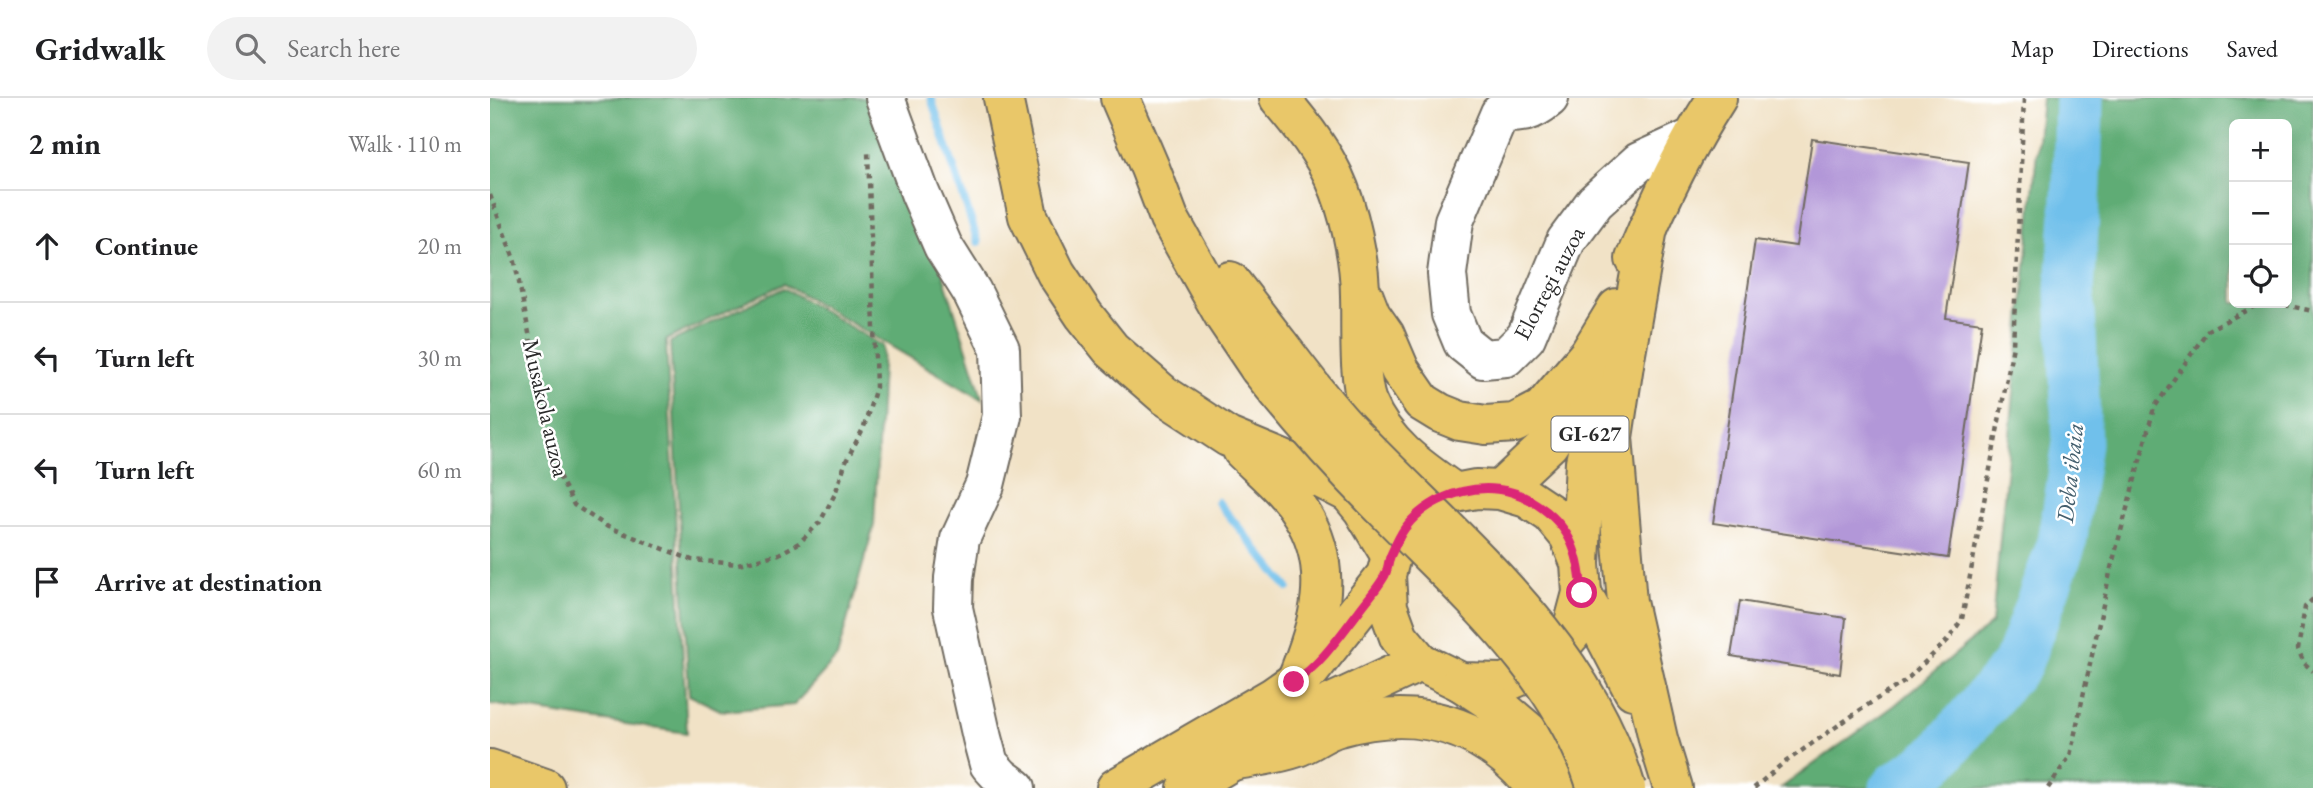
<!DOCTYPE html>
<meta charset="utf-8">
<style>
:root{--surface:#fff;--page:#f2f2f2;--text:#202124;--muted:#757577;--line:#e0e0e0}
body{margin:0;font-family:"EB Garamond",serif;background:var(--page);color:var(--text)}
.controls{position:absolute;right:21px;top:21px;display:grid;overflow:hidden;border-radius:10px;box-shadow:0 7px 28px #0002}
.controls button{width:63px;height:63px;display:grid;place-items:center;padding:0;border:0;border-bottom:2px solid var(--line);background:var(--surface);color:var(--text);font:35px sans-serif}
.stop{position:absolute;width:21px;height:21px;margin:-16px;border:5px solid #db2777;border-radius:50%;background:#fff}
.stop.end{background:#db2777;border-color:#fff;box-shadow:0 2px 7px #0008}
.list{margin:0;padding:0;list-style:none}
h2{display:flex;justify-content:space-between;align-items:center;height:91px;margin:0;padding:0 28px;font-size:30px}
h2 small{font-size:23px;font-weight:400;color:var(--muted)}
.list li{display:grid;grid-template-columns:46px 1fr auto;gap:21px;align-items:center;box-sizing:border-box;height:112px;padding:0 28px;border-top:2px solid var(--line)}
.list b{display:block;font-size:26px;white-space:nowrap}
.list em{font-size:23px;font-style:normal;color:var(--muted)}
.icon{flex:none;width:38px;height:38px;fill:none;stroke:currentColor;stroke-width:2;stroke-linecap:round;stroke-linejoin:round}
.map{position:relative;flex:none;width:1823px;height:690px;overflow:hidden}
header{display:flex;align-items:center;gap:42px;box-sizing:border-box;height:98px;padding:0 35px;background:var(--surface);border-bottom:2px solid var(--line)}
header strong{font-size:33px}
nav{display:flex;gap:38px;margin-inline-start:auto;font-size:24px}
.search{width:490px;height:63px;background:var(--page);display:flex;align-items:center;gap:18px;box-sizing:border-box;padding:0 24px;border-radius:38px;color:var(--muted);font-size:26px}
main{display:flex}
aside{flex:1;background:var(--surface)}
.map>svg:first-child{display:block}
.forest{fill:#5fac75;stroke:#456c50;stroke-width:2;fill-rule:evenodd}
.lines{fill:none;stroke-linecap:round;stroke-linejoin:round}
.stream{stroke:#70c0eb;stroke-width:8}
.river{stroke:#70c0eb;stroke-width:49}
.building{fill:#b297d8}
.minor-casing{stroke:#706b61;stroke-width:42}
.major-casing{stroke:#706b61;stroke-width:42}
.highway-casing{stroke:#706b61;stroke-width:42}
.path{stroke:#706b61;stroke-width:4.5;stroke-dasharray:5 5;stroke-linecap:butt}
.minor{stroke:#fff;stroke-width:38}
.major{stroke:#e9c769;stroke-width:38}
.highway{stroke:#e9c769;stroke-width:38}
.highway-bridge-casing{stroke:#706b61;stroke-width:42;stroke-linecap:butt}
.highway-bridge{stroke:#e9c769;stroke-width:38}
.route{stroke:#db2777;stroke-width:9}
.labels{text-anchor:middle;stroke-width:5;stroke-linejoin:round;paint-order:stroke}
.shield{fill:#fff;stroke:#6b6b6b;stroke-width:2}
.shield-label{font-size:21px;font-weight:bold;fill:#2b2b2b}
.street-label{font-size:23px;fill:#2b2b2b;stroke:#fff}
.water-label{font-size:24px;font-style:italic;fill:#435f6e;stroke:#fff}
</style>
<header>
<strong>Gridwalk</strong>
<div class="search"><svg class="icon" aria-label="search" viewBox="0 0 24 24"><circle cx="10" cy="10" r="6"/><path d="M15 15l6 6"/></svg>Search here</div>
<nav><a>Map</a><a>Directions</a><a>Saved</a></nav>
</header>
<main>
<aside>
<h2>2 min<small>Walk · 110 m</small></h2>
<ul class="list">
<li><svg class="icon" aria-label="ahead" viewBox="0 0 24 24"><path d="M12 20V5M6 11l6-6 6 6"/></svg><div><b>Continue</b></div><em>20 m</em></li>
<li><svg class="icon" aria-label="left" viewBox="0 0 24 24"><path d="M17 20v-9H6M10 6l-5 5 5 5"/></svg><div><b>Turn left</b></div><em>30 m</em></li>
<li><svg class="icon" aria-label="left" viewBox="0 0 24 24"><path d="M17 20v-9H6M10 6l-5 5 5 5"/></svg><div><b>Turn left</b></div><em>60 m</em></li>
<li><svg class="icon" aria-label="arrive" viewBox="0 0 24 24"><path d="M6 21V4h12l-3 4 3 4H6"/></svg><div><b>Arrive at destination</b></div></li>
</ul>
</aside>
<div class="map">
<svg width="1823" height="690" viewBox="0 0 1823 690">
<rect width="100%" height="100%" fill="#fff"/>
<filter id="ink" filterUnits="userSpaceOnUse"><feTurbulence type="fractalNoise" baseFrequency=".0143" numOctaves="2"/><feDisplacementMap in="SourceGraphic" scale="14" xChannelSelector="R" yChannelSelector="G"/><feConvolveMatrix kernelMatrix="1 2 1 2 8 2 1 2 1" color-interpolation-filters="sRGB"/></filter>
<filter id="wash" filterUnits="userSpaceOnUse"><feTurbulence type="fractalNoise" baseFrequency=".00686" numOctaves="4" result="noise"/><feDisplacementMap in="SourceGraphic" scale="28" xChannelSelector="R" yChannelSelector="G"/><feGaussianBlur stdDeviation="1.57" result="paint"/><feColorMatrix in="noise" values="0 0 0 0 0 0 0 0 0 0 0 0 0 0 0 0 0 1.4 0 .05"/><feComposite in="paint" operator="in"/></filter>
<g filter="url(#wash)">
<rect width="100%" height="100%" fill="#f1e2c6"/>
<path class="forest" d="M0,0H397L493,302L294,186L176,242L197,635L0,606Z
M1552,0H1823V690H1291L1405,607L1502,525ZM1744,26H1797V205H1744Z
M294,190L393,248L384,427L347,559L304,607L232,613L199,597L180,244Z"/>
<g class="lines">
<path class="stream" d="M441,0L488,144
M728,404L798,490"/>
<path class="river" d="M1404,690L1447,660L1528,565L1572,445L1587,345L1580,192L1587,86L1589,0"/>
</g>
<g id="blocks">
<path class="building" d="M1322,41L1479,64L1456,220L1492,225L1458,460L1223,425L1265,142L1306,148Z
M1250,503L1356,520L1350,576L1241,558Z"/>
</g>
</g>
<g filter="url(#ink)">
<use href="#blocks" fill-opacity="0" stroke="#706b61" stroke-width="2"/>
<g class="lines">
<g class="minor-casing">
<path id="minor" d="M395,0L430,95L453,148L482,194L510,251L512,318L495,387L470,441L464,480L463,510L492,640L499,666L511,679L526,690
M1059,0C1041,15 1033,15 1010,15L964,123L957,176L961,216L973,245L993,261L1016,259L1036,239L1076,143L1105,104L1149,64L1202,40"/>
</g>
<g class="major-casing">
<path id="major" d="M1145,161C1168,105 1194,51 1227,0
M1010,392L1059,346L1081,313L1100,272
M1090,465L1079,438L1061,416L1037,400L1010,392L986,391L965,395L937,408L915,430L901,458L896,477L898,509L909,539L930,564L971,584L1014,585L1053,568L1081,536L1092,495L1090,465L1095,364L1122,238
M0,671L55,690
M626,690L783,599L820,573L896,477
M697,690L829,611L930,564"/>
</g>
<g class="highway-casing">
<path id="highway" d="M513,0L538,118L566,175L594,217L621,251L674,297L738,339L796,363L859,395L873,412L901,458
M630,0L660,70L679,120L734,218L769,270
M789,0C810,24 830,50 844,79C859,111 870,162 870,198C871,226 868,280 877,304C894,346 929,370 965,395
M1158,130L1135,260L1123,339L1137,504L1168,641L1183,690
M740,183L790,248
M874,199L881,217L895,237L910,272L932,304L950,315L970,323L996,327L1025,325L1052,311L1099,256L1127,210
M752,352C772,372 797,392 811,415C847,471 829,528 805,585
M1092,495L1143,592
M971,584L1012,611L1039,634L1073,690
M742,663C762,659 785,657 805,650C820,645 833,633 849,629C928,607 995,625 1046,690"/>
</g>
<path class="path" d="M0,97L25,164L66,372L84,407L118,429L202,462L248,466L289,456L309,445L330,424L345,396L356,363L374,329L386,289L378,53
M1785,205L1823,213
M1823,501L1815,509L1808,551L1814,565L1823,573
M1264,690L1291,667L1382,604L1414,584L1458,542L1472,521L1523,248L1534,0
M1558,690L1580,658L1621,470L1664,310L1718,232L1771,205"/>
<use href="#minor" class="minor"/>
<use href="#major" class="major"/>
<use href="#highway" class="highway"/>
<g class="highway-bridge-casing">
<path id="highway-bridge" d="M790,248C811,276 833,305 857,331C960,440 1092,540 1136,690
M769,270C810,322 853,370 900,417C979,497 1073,578 1107,690"/>
</g>
<use href="#highway-bridge" class="highway-bridge"/>
</g>
</g>
<g class="lines" filter="url(#ink)">
<path class="route" d="M804,584C831,566 849,539 869,513C877,502 887,491 894,479C898,473 898,465 900,459C904,450 909,438 915,430C942,394 1000,378 1040,402C1079,425 1089,452 1092,495"/>
</g>
<g class="labels">
<rect class="shield" x="1061.5" y="318.5" width="77" height="35" rx="5"/>
<g class="shield-label">
<text x="1100" y="343">GI-627</text>
</g>
<g class="street-label">
<text transform="translate(1059 185) rotate(-62)" y="8">Elorregi auzoa</text>
<text transform="translate(56 310) rotate(77)" y="8">Musakola auzoa</text>
</g>
<g class="water-label">
<text transform="translate(1580 375) rotate(-84)" y="8">Deba ibaia</text>
</g>
</g>
</svg>
<div class="controls">
<button>+</button>
<button>−</button>
<button><svg class="icon" aria-label="locate" viewBox="0 0 24 24"><circle cx="12" cy="12" r="6"/><path d="M12 2v4M12 18v4M2 12h4M18 12h4"/></svg></button>
</div>
<div class="stop" style="left:1092px;top:495px"></div>
<div class="stop end" style="left:804px;top:584px"></div>
</div>
</main>
